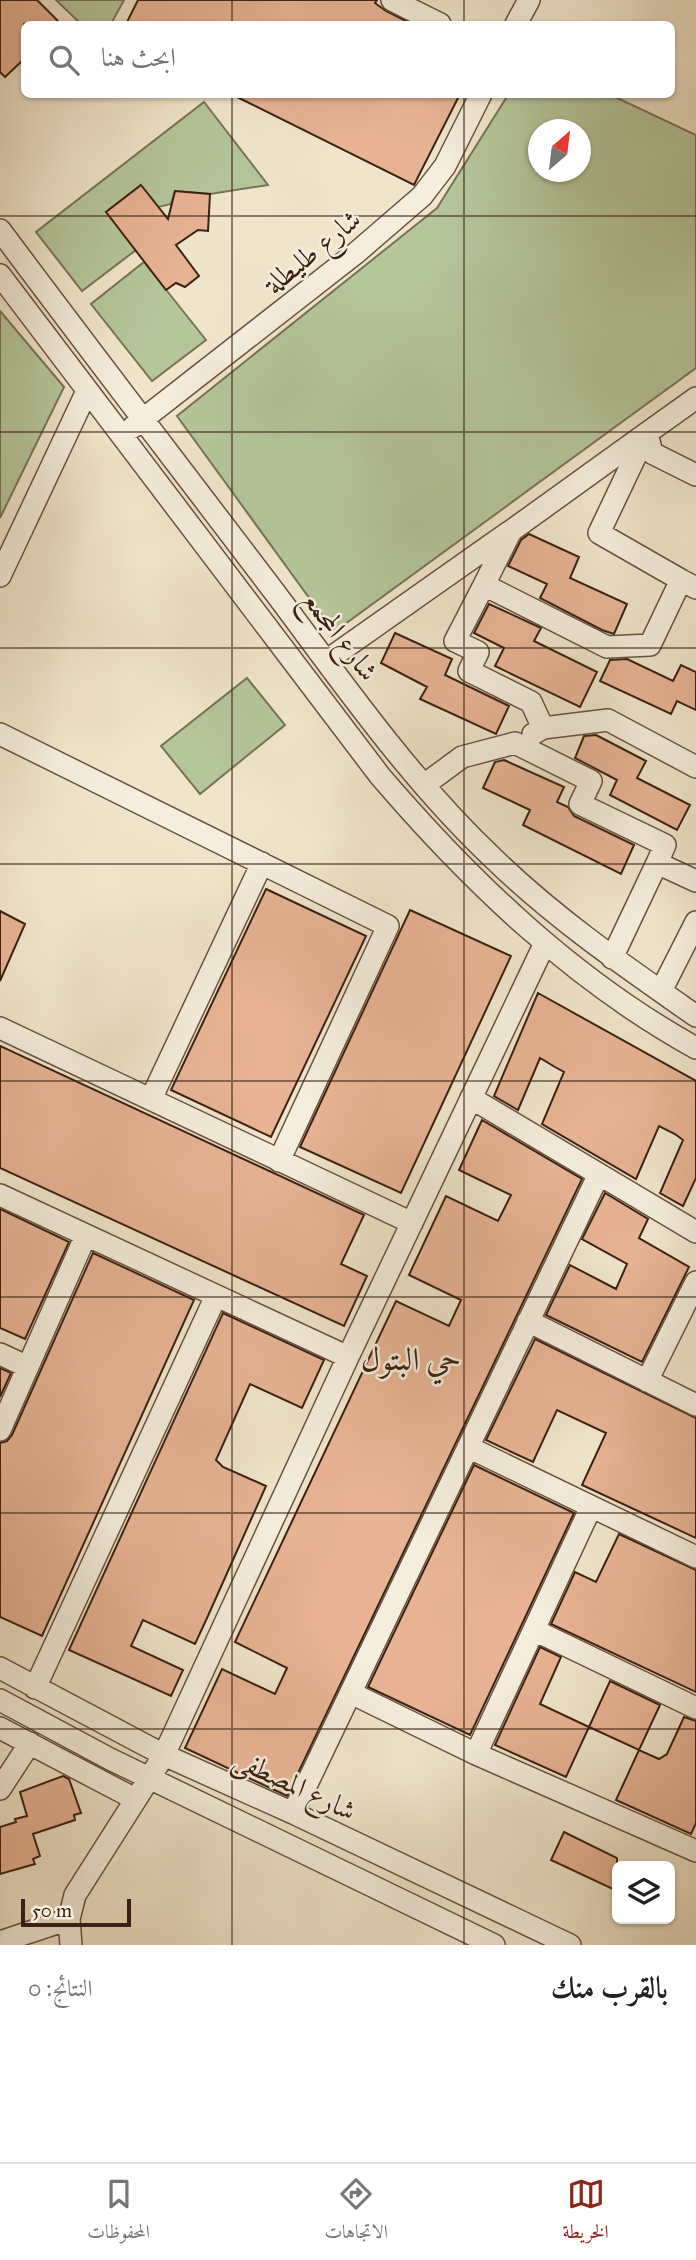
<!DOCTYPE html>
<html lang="ar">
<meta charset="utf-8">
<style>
:root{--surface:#fff;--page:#f2f2f2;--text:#222;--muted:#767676;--line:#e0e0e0;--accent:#8f2418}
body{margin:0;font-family:"IM FELL Great Primer",Amiri,serif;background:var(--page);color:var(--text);direction:rtl}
.controls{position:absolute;right:21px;bottom:21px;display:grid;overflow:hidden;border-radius:10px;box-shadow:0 2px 5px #0004}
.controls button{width:63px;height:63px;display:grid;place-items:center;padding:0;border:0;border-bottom:2px solid var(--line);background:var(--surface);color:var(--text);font:35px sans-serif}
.compass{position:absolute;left:528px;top:119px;width:63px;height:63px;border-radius:50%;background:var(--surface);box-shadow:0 2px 5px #0004;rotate:28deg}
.scale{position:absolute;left:21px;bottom:18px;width:110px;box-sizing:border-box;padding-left:7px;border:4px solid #3b2113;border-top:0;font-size:19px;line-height:24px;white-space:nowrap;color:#3b2113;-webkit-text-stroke:5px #f5eedd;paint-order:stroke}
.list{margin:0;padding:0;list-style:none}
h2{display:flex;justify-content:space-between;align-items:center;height:91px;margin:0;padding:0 28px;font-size:30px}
h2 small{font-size:23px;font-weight:400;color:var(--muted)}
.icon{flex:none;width:38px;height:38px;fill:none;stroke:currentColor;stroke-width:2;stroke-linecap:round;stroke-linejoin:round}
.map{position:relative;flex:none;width:696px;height:1945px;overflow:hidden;direction:ltr}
.search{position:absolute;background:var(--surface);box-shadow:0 2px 5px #0004;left:21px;right:21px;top:21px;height:77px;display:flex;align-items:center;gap:18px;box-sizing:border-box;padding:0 24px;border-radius:10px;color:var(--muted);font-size:26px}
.sheet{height:217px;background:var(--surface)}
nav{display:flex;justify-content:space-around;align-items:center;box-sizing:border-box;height:98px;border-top:2px solid var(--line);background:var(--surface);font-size:19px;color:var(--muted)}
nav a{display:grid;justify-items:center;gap:4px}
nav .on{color:var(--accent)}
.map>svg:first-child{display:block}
.green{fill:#b5c69b;stroke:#787457;stroke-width:2;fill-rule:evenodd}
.building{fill:#e7b394;stroke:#3b2113;stroke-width:2}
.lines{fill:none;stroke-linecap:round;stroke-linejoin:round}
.minor-casing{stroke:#685241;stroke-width:24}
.minor{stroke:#f5eedd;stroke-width:21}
.grid{fill:none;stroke:#3b2113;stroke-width:2;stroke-opacity:0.55}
.labels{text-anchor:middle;stroke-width:5;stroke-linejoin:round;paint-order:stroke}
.street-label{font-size:28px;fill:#3b2113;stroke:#f5eedd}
.quarter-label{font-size:32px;fill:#3b2113;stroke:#f5eedd}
</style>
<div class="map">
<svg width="696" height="1945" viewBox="0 0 696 1945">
<rect width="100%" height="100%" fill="#f0e5cb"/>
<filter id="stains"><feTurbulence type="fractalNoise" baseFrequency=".00286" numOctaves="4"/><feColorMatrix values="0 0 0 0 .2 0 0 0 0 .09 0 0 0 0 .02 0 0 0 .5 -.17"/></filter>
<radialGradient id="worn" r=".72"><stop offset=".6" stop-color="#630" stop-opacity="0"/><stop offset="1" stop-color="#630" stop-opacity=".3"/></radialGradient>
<path class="green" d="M56,0H124L111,24H81Z
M508,95H611L696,135V368L334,632L177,416L437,208ZM538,130H580V172H538Z
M204,102L268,185L210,194L175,191L171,204L158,207L136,250L82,291L36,232Z
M144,262L206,340L152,381L91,304Z
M0,311L64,387L0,518Z
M247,678L285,725L200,794L161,746Z"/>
<path class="building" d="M0,0H37L61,24H24V59L5,77L0,72Z
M138,0H377L375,3L386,11L412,24H126Z
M231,94H460L414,185Z
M141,185L168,219L175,191L210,194L208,231L198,230L176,245L199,276L185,287L176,283L166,290L106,212Z
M529,534L579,557L570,578L627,604L614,634L602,630L540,598L547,584L508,566L521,540Z
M489,604L541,628L534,641L597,672L580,707L495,666L504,648L474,633Z
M395,633L452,659L445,675L509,706L496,734L420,699L427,687L381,663Z
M627,659L673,681L681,665L696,672V710L677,701L671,714L600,681L610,660Z
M596,735L646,761L637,778L690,805L677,830L610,795L617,780L575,758L584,736Z
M504,760L564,787L557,802L568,807L574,816L634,845L621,874L523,825L530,810L483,788L495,762Z
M266,889L366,936L271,1137L171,1090Z
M410,910L511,956L401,1193L300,1147Z
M0,911L25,924L0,981Z
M538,993L696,1081V1178L683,1206L660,1193L683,1140L675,1134L659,1126L636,1179L542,1124L564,1072L555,1067L540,1058L518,1110L494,1096Z
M0,1046L364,1215L341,1264L367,1276L344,1326L0,1168Z
M482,1120L582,1179L287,1796L185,1748L222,1669L275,1694L287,1668L235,1642L396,1301L449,1326L461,1300L409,1275L446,1196L498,1221L511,1195L459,1170Z
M605,1193L648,1219L639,1238L689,1267L642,1362L546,1315L570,1265L616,1289L627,1264L582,1239Z
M0,1209L69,1242L25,1339L0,1328Z
M93,1253L194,1300L42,1636L0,1617V1443L7,1441L12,1435Z
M223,1313L324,1360L302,1408L250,1384L216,1460L223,1467L266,1486L207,1618L195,1644L143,1620L131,1646L183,1670L171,1696L69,1650Z
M535,1339L696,1418V1538L582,1485L606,1433L557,1410L533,1462L486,1440Z
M0,1368L11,1373L0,1397Z
M474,1465L574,1513L470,1735L368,1687Z
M619,1534L696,1570V1692L551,1624L575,1572L596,1582Z
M540,1647L561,1657L540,1704L589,1727L566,1777L495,1745Z
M610,1681L660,1705L639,1750L589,1727Z
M684,1717L696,1721V1823L691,1834L616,1800L639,1750L659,1759L667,1754Z
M63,1776L69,1779L81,1813L74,1815L75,1820L33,1834L40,1856L33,1859L35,1864L0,1874V1827L16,1822L15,1819L27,1816L20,1792Z
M564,1832L617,1858V1891L551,1860Z"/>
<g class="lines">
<g class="minor-casing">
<path id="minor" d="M392,0L440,24
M516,24L529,0
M0,230C91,352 184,473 276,594C345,686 411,781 495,860C557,920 626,967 696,1016
M0,275L380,776C470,881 573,980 696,1048
M696,398L647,433L652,453L696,475
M133,427L356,253L422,196L445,166L481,94
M647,433L511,531L484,585L607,647L650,645L681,580L696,588
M646,434L599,533L681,580
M0,576L87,391
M484,585L455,641L478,652L469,671L531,702L543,728
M326,661L509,532
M0,734L388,926L279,1161
M533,734L543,728L608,720L696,767
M424,785L462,757L515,743L591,781L580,804L665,845L657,863
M612,958L657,863L696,881
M661,991L696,922
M0,1028L412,1223
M471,1098L696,1232
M151,1099L262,863
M0,1195L348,1357
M528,1321L696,1405
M0,1354L28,1367
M647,1381L696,1282
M0,1430L86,1235
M468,1447L696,1557
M534,1630L696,1708
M0,1668L164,1755L293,1813L570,1945
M35,1688L216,1296
M351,1693L476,1754L696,1851
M0,1700L110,1759L494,1945
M0,1728L135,1799
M476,1754L591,1507
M0,1789L30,1743
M293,1813L599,1174
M0,1942L69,1919
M71,1945L69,1919L75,1895L164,1755L348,1357L545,943"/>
</g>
<use href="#minor" class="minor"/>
</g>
<path class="grid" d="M232,0V24M464,0V24M232,94V1945M464,94V1945M0,216H696M0,432H696M0,648H696M0,864H696M0,1081H696M0,1297H696M0,1513H696M0,1729H696"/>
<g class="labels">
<g class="street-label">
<text transform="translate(312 251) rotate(-39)" y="10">شارع طليطلة</text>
<text transform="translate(341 635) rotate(53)" y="10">شارع المجمع</text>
<text transform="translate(295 1784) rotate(25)" y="10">شارع المصطفى</text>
</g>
<g class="quarter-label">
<text x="411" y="1370">حي البتول</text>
</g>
</g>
<rect width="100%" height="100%" filter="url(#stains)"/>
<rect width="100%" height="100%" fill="url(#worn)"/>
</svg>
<div class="controls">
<button><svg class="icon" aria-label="layers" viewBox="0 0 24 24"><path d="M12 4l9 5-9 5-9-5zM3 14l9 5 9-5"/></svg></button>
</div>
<svg class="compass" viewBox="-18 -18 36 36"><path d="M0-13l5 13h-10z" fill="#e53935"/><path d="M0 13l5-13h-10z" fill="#767676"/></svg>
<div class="scale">50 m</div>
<div class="search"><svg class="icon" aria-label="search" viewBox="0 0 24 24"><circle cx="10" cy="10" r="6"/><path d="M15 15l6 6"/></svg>ابحث هنا</div>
</div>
<section class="sheet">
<h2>بالقرب منك<small>النتائج: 0</small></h2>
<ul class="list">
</ul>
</section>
<nav>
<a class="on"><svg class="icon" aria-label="map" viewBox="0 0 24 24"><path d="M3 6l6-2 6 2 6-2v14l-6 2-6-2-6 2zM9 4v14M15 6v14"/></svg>الخريطة</a>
<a><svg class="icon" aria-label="directions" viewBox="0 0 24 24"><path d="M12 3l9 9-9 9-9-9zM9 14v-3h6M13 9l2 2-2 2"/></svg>الاتجاهات</a>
<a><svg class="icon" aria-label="saved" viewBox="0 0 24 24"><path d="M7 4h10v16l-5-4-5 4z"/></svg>المحفوظات</a>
</nav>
